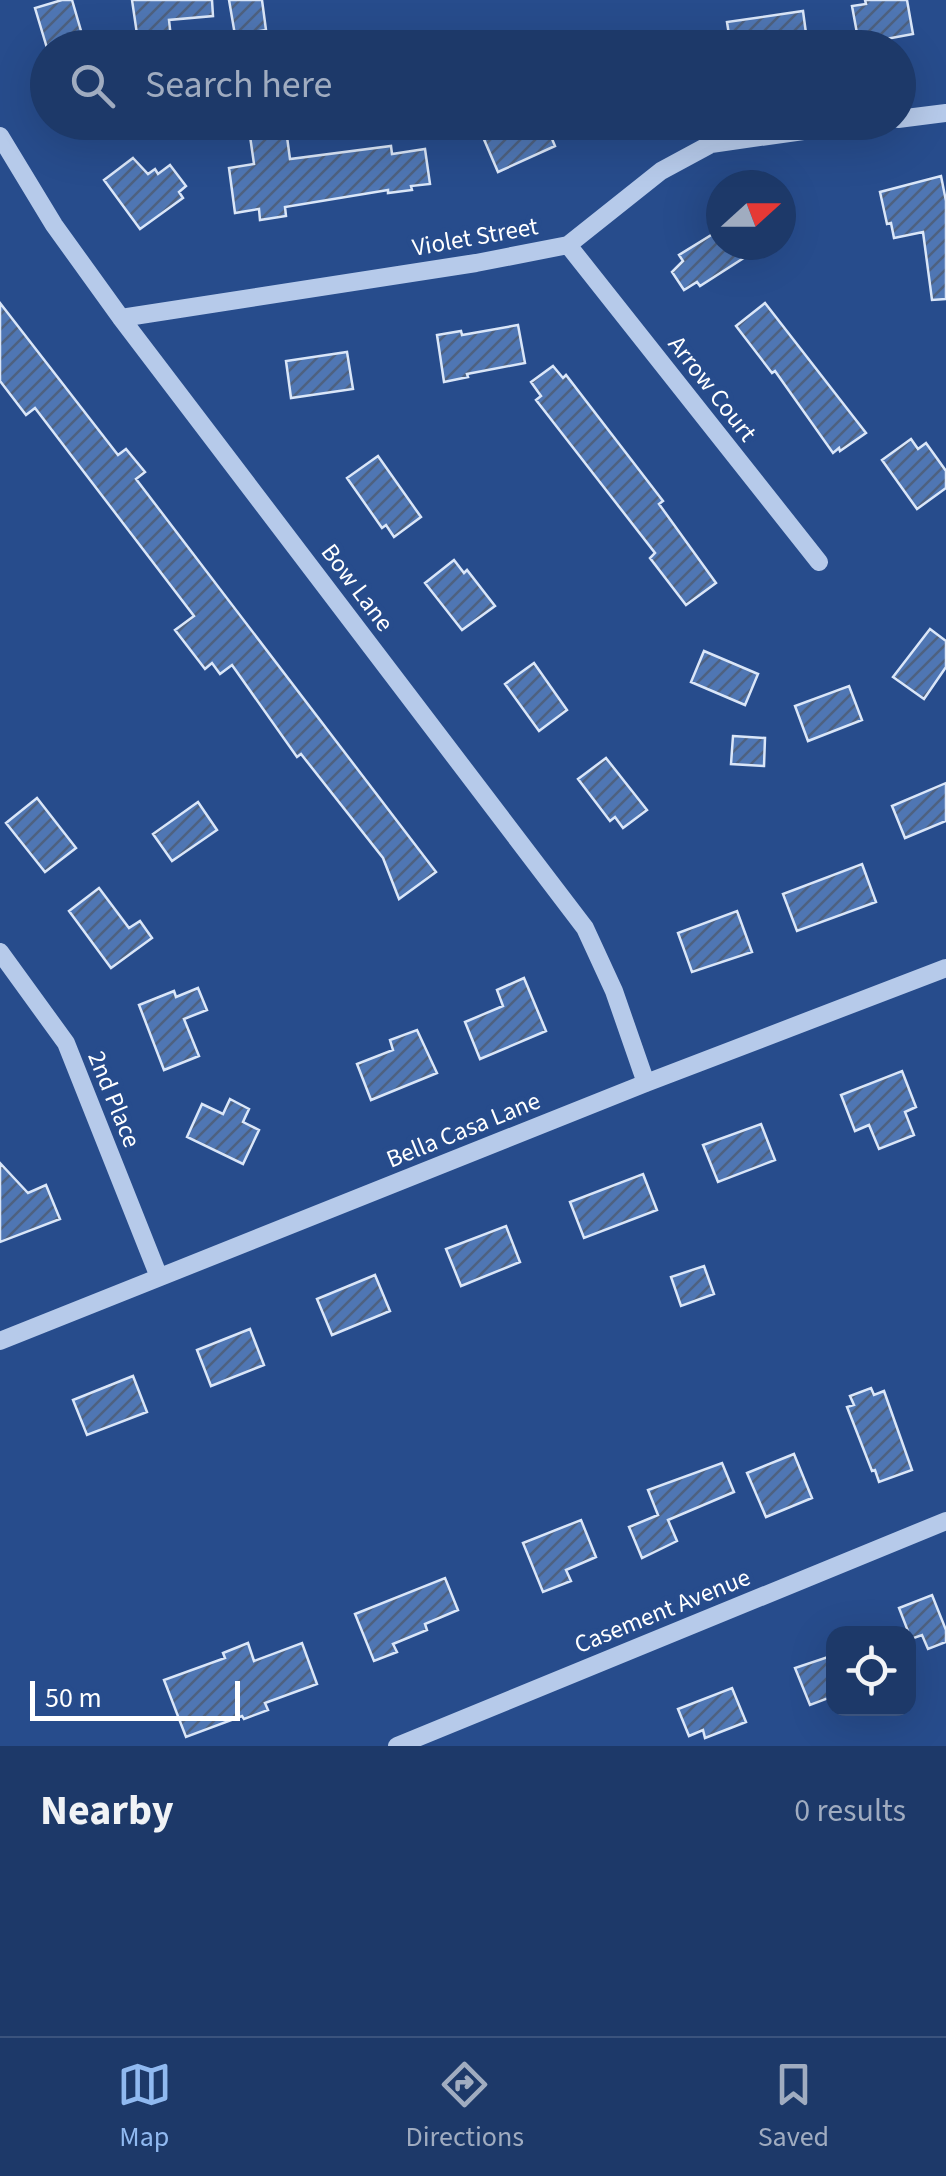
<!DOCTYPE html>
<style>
:root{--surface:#1d3969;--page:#25406f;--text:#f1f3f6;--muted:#a0acc0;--line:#3b537d;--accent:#90b9f0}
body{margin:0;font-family:"Source Sans 3",sans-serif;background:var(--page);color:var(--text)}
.controls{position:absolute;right:30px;bottom:30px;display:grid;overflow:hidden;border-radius:20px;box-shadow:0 10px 40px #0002}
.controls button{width:90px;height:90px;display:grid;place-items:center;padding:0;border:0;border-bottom:2px solid var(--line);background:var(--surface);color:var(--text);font:50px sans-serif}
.compass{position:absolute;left:706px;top:170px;width:90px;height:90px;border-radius:50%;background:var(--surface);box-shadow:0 10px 40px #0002;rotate:69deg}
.scale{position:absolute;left:30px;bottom:25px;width:210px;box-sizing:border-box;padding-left:10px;border:5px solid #fff;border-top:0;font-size:28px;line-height:35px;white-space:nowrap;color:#fff;-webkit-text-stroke:8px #274c8c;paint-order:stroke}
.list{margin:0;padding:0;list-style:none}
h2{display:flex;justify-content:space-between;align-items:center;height:130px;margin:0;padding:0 40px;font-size:42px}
h2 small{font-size:32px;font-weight:400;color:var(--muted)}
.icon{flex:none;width:55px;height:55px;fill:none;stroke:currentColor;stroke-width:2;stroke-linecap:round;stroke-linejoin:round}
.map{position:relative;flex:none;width:946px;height:1746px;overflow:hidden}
.search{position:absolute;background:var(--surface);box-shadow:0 10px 40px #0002;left:30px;right:30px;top:30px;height:110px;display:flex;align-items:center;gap:25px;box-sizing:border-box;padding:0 35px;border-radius:55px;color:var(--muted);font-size:38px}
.sheet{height:290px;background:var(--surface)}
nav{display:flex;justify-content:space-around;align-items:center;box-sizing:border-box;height:140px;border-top:2px solid var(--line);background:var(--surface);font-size:28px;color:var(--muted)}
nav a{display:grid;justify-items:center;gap:5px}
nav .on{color:var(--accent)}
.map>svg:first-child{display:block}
.building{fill:url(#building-hatch);stroke:#dae6f8;stroke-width:2.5}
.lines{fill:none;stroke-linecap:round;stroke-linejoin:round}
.minor{stroke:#b6caea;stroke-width:18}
.labels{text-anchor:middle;stroke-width:10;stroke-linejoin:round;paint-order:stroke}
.street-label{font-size:25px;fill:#fff;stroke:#274c8c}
</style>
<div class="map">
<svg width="946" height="1746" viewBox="0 0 946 1746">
<defs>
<pattern id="building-hatch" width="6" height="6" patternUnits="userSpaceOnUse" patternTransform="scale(2.5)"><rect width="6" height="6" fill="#4f76b3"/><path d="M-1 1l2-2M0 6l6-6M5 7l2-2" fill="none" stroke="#4e6180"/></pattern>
</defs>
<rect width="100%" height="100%" fill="#274c8c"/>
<path class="building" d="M62,0H72L86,48H47L35,8Z
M132,0H212L213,16L169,20L171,38L138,41Z
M229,0H262L266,30L235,35Z
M865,0H907L913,34L859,44L852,6L866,4Z
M803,11L808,48H731L727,22Z
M248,122H285L290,159L391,146L392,154L425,149L430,184L411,186L412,190L388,193V190L285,207L286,216L260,220L259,209L235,213L229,168L254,164Z
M515,122H545L555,146L498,172L483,137Z
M133,158L148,174L155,169L158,174L170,165L186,186L179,192L183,198L140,229L104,180Z
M941,176L946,201V299L932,300L923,232L894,238L891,223L887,224L880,192Z
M721,229V245H764L700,286L697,282L684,290L672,272L683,261L679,255Z
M0,303L118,455L126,449L145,472L136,479L436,872L399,899L383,858L301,754L297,757L232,665L220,674L212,663L205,669L175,630L194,616L35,408L26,415L0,381Z
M765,303L866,433L840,451L839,448L833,453L775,371L772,373L736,326Z
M518,325L525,363L467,374L468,377L444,382L437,335L461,331L462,335Z
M347,352L353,389L291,398L286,361Z
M553,366L563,378L566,375L663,501L659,504L716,583L686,605L650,558L655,553L536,400L541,396L531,382Z
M911,439L918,449L926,443L946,471V488L917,509L882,460Z
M378,456L421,517L394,537L386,525L382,528L347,478Z
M454,560L464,573L467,570L495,606L462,630L425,583Z
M930,629L946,641V667L924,699L893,677Z
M704,651L758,674L745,705L691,682Z
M534,663L567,710L539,731L505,684Z
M849,686L862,720L808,741L795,706Z
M733,736L765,738L764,766L731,764Z
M606,758L647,810L623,828L615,817L610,821L578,779Z
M946,783V821L905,838L892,806Z
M37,798L76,848L45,872L6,823Z
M198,802L217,830L172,861L153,834Z
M862,864L876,902L797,931L783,894Z
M99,888L129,928L140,921L152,938L111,968L69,911Z
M737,911L752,952L692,972L678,933Z
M524,978L546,1031L480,1059L465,1022L503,1006L497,990Z
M198,988L207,1010L184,1019L199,1056L164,1070L139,1005L174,991L176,997Z
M417,1030L437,1073L371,1100L357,1064L393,1050L390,1040Z
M902,1071L916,1107L905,1112L914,1135L879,1149L869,1125L855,1131L841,1095Z
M230,1099L249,1109L243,1122L259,1130L243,1164L187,1137L202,1104L223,1114Z
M761,1124L775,1160L718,1182L703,1145Z
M0,1163L28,1193L46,1185L60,1219L0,1242Z
M643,1174L657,1210L584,1238L570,1202Z
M506,1226L520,1262L461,1286L446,1249Z
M704,1266L714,1294L681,1306L671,1277Z
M375,1275L390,1311L332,1335L317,1299Z
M250,1329L264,1365L211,1386L197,1350Z
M133,1376L147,1412L87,1435L73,1400Z
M871,1388L874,1395L884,1391L912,1470L879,1482L875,1470L872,1471L847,1407L854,1405L850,1396Z
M794,1454L812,1498L766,1517L747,1473Z
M722,1463L734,1492L668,1520L677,1541L642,1558L629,1527L658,1515L648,1490Z
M581,1520L596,1557L566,1570L571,1581L543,1592L523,1543Z
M445,1578L458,1610L425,1624L427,1630L393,1644L397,1652L374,1661L355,1614Z
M932,1595L946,1630V1642L928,1649L922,1635L911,1639L899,1608Z
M248,1643L254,1661L302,1643L317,1684L265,1703L268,1710L244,1719L242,1716L186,1737L164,1680L225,1658L223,1653Z
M834,1655V1696L810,1705L795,1668Z
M732,1688L746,1722L705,1738L703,1730L689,1736L678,1709Z"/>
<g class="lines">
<path class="minor" d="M898,119L946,113
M0,136L54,225L121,318L585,928L614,991L646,1083
M568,245L819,562
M121,318L476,263L568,245L661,171L711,144L867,122
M0,952L66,1043L159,1277
M0,1341L646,1083L946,968
M397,1746L946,1521"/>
</g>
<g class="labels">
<g class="street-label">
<text transform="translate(475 236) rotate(-10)" y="9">Violet Street</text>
<text transform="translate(713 388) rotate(52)" y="9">Arrow Court</text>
<text transform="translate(358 587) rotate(53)" y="9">Bow Lane</text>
<text transform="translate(115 1099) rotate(68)" y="9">2nd Place</text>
<text transform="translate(463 1129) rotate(-22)" y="9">Bella Casa Lane</text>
<text transform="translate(662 1610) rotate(-22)" y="9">Casement Avenue</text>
</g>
</g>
</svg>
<div class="controls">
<button><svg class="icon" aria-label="locate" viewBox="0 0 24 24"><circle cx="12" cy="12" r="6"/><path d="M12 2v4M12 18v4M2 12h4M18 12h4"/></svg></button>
</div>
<svg class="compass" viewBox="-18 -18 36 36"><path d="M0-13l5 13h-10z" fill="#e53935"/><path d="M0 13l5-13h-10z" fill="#a0acc0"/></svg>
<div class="scale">50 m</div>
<div class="search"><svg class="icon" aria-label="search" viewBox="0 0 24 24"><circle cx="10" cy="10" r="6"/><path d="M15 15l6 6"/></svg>Search here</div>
</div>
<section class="sheet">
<h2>Nearby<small>0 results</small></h2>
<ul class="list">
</ul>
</section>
<nav>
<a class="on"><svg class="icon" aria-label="map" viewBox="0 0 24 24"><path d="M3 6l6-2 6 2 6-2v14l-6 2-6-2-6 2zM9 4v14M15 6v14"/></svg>Map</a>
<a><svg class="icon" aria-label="directions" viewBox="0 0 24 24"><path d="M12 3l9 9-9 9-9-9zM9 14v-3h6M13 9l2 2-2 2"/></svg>Directions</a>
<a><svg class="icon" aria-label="saved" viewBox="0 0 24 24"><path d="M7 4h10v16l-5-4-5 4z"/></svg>Saved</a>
</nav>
